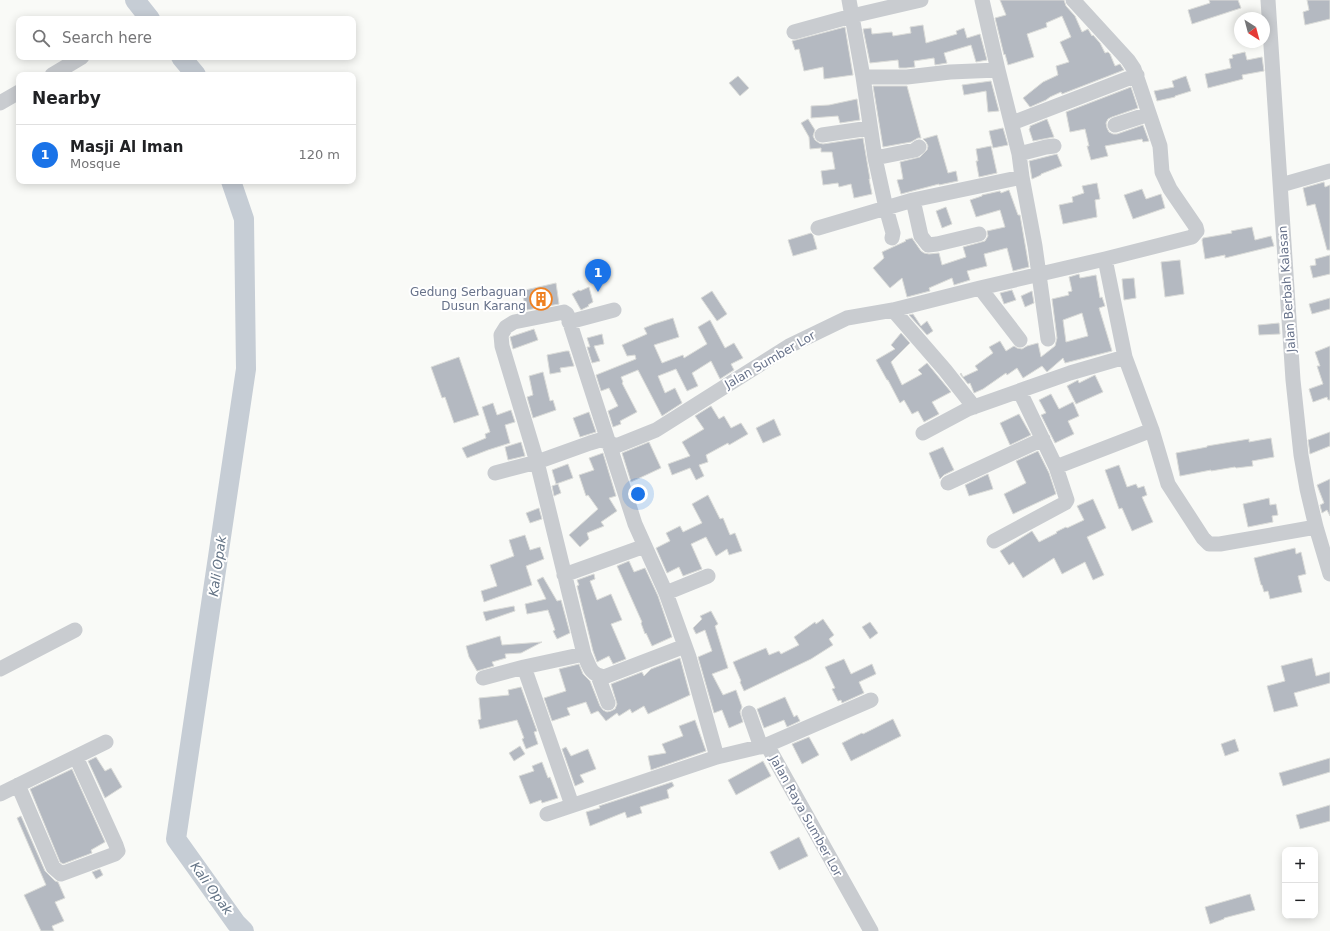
<!DOCTYPE html>
<meta charset="utf-8">
<style>
:root{--surface:#fff;--page:#f6f6f6;--text:#202124;--muted:#757577;--line:#e0e0e0;--accent:#1a73e8}
body{margin:0;font-family:"DejaVu Sans",sans-serif;background:var(--page);color:var(--text)}
.controls{position:absolute;right:12px;bottom:12px;display:grid;overflow:hidden;border-radius:8px;box-shadow:0 2px 10px #0003}
.controls button{width:36px;height:36px;display:grid;place-items:center;padding:0;border:0;border-bottom:1px solid var(--line);background:var(--surface);color:var(--text);font:20px sans-serif}
.compass{position:absolute;left:1234px;top:12px;width:36px;height:36px;border-radius:50%;background:var(--surface);box-shadow:0 2px 10px #0003;rotate:144deg}
.you{position:absolute;left:638px;top:494px;width:14px;height:14px;margin:-10px;border:3px solid #fff;border-radius:50%;background:#1a73e8;box-shadow:0 0 0 6px #1a73e833}
.badge{display:grid;place-items:center;width:26px;height:26px;border-radius:50%;background:var(--accent);color:#fff;font-size:13px;font-weight:700}
.pin{position:absolute;translate:-50% -33px;filter:drop-shadow(0 1px 2px #0008)}
.pin::after{content:'';position:absolute;top:21px;width:14px;height:12px;background:inherit;clip-path:polygon(0 0,100% 0,50% 100%)}
.list{margin:0;padding:0;list-style:none}
h2{display:flex;justify-content:space-between;align-items:center;height:52px;margin:0;padding:0 16px;font-size:17px}
h2 small{font-size:13px;font-weight:400;color:var(--muted)}
.list li{display:grid;grid-template-columns:26px 1fr auto;gap:12px;align-items:center;box-sizing:border-box;height:60px;padding:0 16px;border-top:1px solid var(--line)}
.list b{display:block;font-size:15px;white-space:nowrap}
.list p{margin:0;font-size:13px;white-space:nowrap;color:var(--muted)}
.list em{font-size:13px;font-style:normal;color:var(--muted)}
.icon{flex:none;width:22px;height:22px;fill:none;stroke:currentColor;stroke-width:2;stroke-linecap:round;stroke-linejoin:round}
.map{position:relative;flex:none;width:1330px;height:931px;overflow:hidden}
.search{position:absolute;background:var(--surface);box-shadow:0 2px 10px #0003;left:16px;top:16px;width:340px;height:44px;display:flex;align-items:center;gap:10px;box-sizing:border-box;padding:0 14px;border-radius:8px;color:var(--muted);font-size:15px}
.panel{position:absolute;background:var(--surface);box-shadow:0 2px 10px #0003;left:16px;top:72px;width:340px;height:112px;border-radius:8px}
.map>svg:first-child{display:block}
.lines{fill:none;stroke-linecap:round;stroke-linejoin:round}
.river{stroke:#c6cdd5;stroke-width:20}
.building{fill:#b4b9c1;stroke:#dbdcd9;fill-rule:evenodd}
.minor{stroke:#c9ccd0;stroke-width:15}
.labels{text-anchor:middle;stroke-width:4;stroke-linejoin:round;paint-order:stroke}
.street-label{font-size:12px;fill:#67728a;stroke:#fff}
.poi-label{font-size:12px;fill:#67728a;stroke:#fff;text-anchor:end}
.water-label{font-size:13px;font-style:italic;fill:#637385;stroke:#fff}
</style>
<div class="map">
<svg width="1330" height="931" viewBox="0 0 1330 931">
<rect width="100%" height="100%" fill="#f9faf7"/>
<g class="lines">
<path class="river" d="M135,0L150,19
M181,57L196,75
M231,181L244,219L246,369L176,839L236,923L244,931"/>
</g>
<path class="building" d="M1000,0H1064L1066,6L1075,16L1082,32L1088,29L1092,36L1093,35L1100,43L1105,53L1108,52L1110,54L1115,66L1120,64L1124,70L1062,94L1061,92L1050,97L1046,100L1030,107L1023,98L1043,82L1058,75L1056,66L1069,62L1060,42L1071,37L1062,16L1046,23L1047,27L1027,34L1034,57L1008,65L1005,54L1004,55L995,18L1006,15Z
M1209,0H1238L1241,8L1192,24L1188,10L1210,3Z
M1307,0H1330V19L1305,25L1303,12L1309,10Z
M923,25L926,43L957,34L956,31L964,28L967,38L980,34L987,60L976,62L971,45L944,53L947,63L935,65L934,58L914,61L915,67L906,68H899L898,60L870,63L863,29L871,28L872,34L892,32L893,36L911,33L910,27Z
M845,27L853,75L824,79L823,67L804,71L799,49L795,50L792,41Z
M1245,52L1247,60L1262,57L1264,71L1242,75L1243,79L1208,88L1205,74L1231,68L1229,59L1233,58L1232,55Z
M738,76L749,88L740,96L729,83Z
M1186,76L1191,91L1175,96V97L1157,101L1154,91L1174,87L1172,81Z
M991,81L999,111L988,112L986,91L964,95L962,85Z
M873,86H907L921,138H918L911,142L883,147Z
M1131,87L1138,108L1112,117L1108,119L1106,123L1107,128L1109,132L1113,134H1117L1143,125L1149,141L1143,142L1142,139L1105,146L1108,156L1091,160L1087,146H1089L1085,129L1070,132L1066,112Z
M857,99L860,120L840,123L838,116L811,118V106L829,105Z
M808,119L815,130L813,136L815,140L819,143L823,144L863,138L870,179H869L872,194L854,198L851,184L839,187L838,183L823,185L821,171L835,169L832,152H821V148L810,149L809,137L801,123Z
M1047,119L1054,137L1033,141L1029,129L1030,128V126Z
M1003,128L1008,145L993,148L989,131Z
M937,135L948,173L956,171L958,181L939,185V184L901,194L897,180L903,179L900,162L920,157L927,150L928,146L926,142L923,139Z
M991,146L997,173L979,177L976,161H978L976,149Z
M1057,154L1062,166L1041,174V175L1032,179L1029,161Z
M1324,182L1325,187L1330,185V250H1327L1315,204L1307,206L1303,188Z
M1097,183L1100,199L1095,200L1097,217L1063,224L1059,205L1073,202L1072,197L1084,193L1082,186Z
M1142,189L1146,199L1161,194L1165,208L1133,219L1124,195Z
M1009,190L1018,215H1020L1029,267L1013,271L1007,248L984,254L987,266L967,271L970,280L954,285L952,278L929,288L930,291L907,297L902,278L890,288L873,268L884,258L882,252L906,241L905,240L912,238L921,251L924,253L929,254L939,253L942,265L966,257L963,247L985,241L988,236L987,231L1005,227L1000,210L976,217L970,200L982,196V195L1000,191L1001,193Z
M946,207L952,224L942,228L936,211Z
M1252,227L1255,240L1271,236L1274,246L1225,258V255L1205,259L1202,240L1203,238L1232,233L1231,231Z
M811,233L813,235L817,249L793,256L788,240Z
M1330,255V274L1313,278L1310,266L1316,265L1315,259Z
M1180,260L1184,294L1165,297L1161,262Z
M1079,274L1080,278L1096,275L1100,298L1102,297L1105,306L1099,308L1112,351L1065,363L1063,358L1047,372L1042,366L1023,378L1017,368L1007,375L1006,373L983,389L974,393L970,383L968,384L960,374L961,373L963,377L978,370L975,366L993,353L989,347L1000,341L1006,351L1014,346L1017,348L1022,349L1027,346L1038,343L1041,357L1055,346L1057,338L1052,299L1069,295L1068,292L1072,291L1069,277ZM1082,313L1088,336L1066,342L1063,320Z
M1134,278L1136,298L1124,300L1122,279Z
M556,283L559,304L527,310L521,291Z
M589,287L593,302L588,305L589,306L581,310L572,294L579,290L580,291Z
M1012,290L1016,300L1004,304L1000,293Z
M712,291L727,314L717,321L701,298Z
M1032,291L1034,303L1025,307L1021,296Z
M1330,298V309L1312,314L1309,304Z
M913,314L921,326L927,321L933,331L927,335L909,315Z
M673,318L679,337L654,345L662,363L683,355L684,358L707,344L698,327L710,320L725,348L734,343L743,358L731,364L734,370L720,379L711,361L692,373L698,386L687,391L676,369L658,376L665,393L675,388L682,403L662,416L638,370L621,377L623,382L622,383L637,412L620,421L621,424L613,427L608,411L618,406L609,388L601,391L596,375L636,359L635,355L627,356L622,345L647,334L644,328L654,324Z
M1279,323L1280,334L1259,335L1258,325Z
M534,329L538,340L513,349L510,337Z
M901,333L910,343L891,362L902,385L922,374L918,370L927,363L951,392L932,402L939,414L924,422L918,411L912,414L904,400L900,403L888,380H887L876,360L895,349L891,345Z
M602,334L604,344L594,346L600,361L592,363L587,347H590L587,338Z
M1330,346V400H1328L1327,397L1313,402L1309,389L1323,384L1317,366H1320L1315,352Z
M566,351H569L574,366L560,368L561,372L550,374L547,355Z
M459,357L479,415L454,423L445,397L442,398L431,367Z
M543,372L550,401L553,400L556,410L533,418L527,397L533,395L529,376Z
M1095,375L1103,392L1076,404L1067,386L1078,380L1079,383Z
M1051,394L1059,409L1073,402L1079,416L1068,421L1074,434L1055,443L1041,415L1046,413L1039,400Z
M493,403L497,415L511,410L515,422L505,425L510,443L488,450L467,458L462,448L486,438L485,434L490,432L482,407Z
M711,406L719,419L724,416L731,428L741,423L748,434L729,445L728,443L706,455L708,462L699,465L704,476L696,480L690,468L672,475L668,464L690,456L682,442L704,429L695,416Z
M589,412L596,432L580,437L573,418Z
M1019,414L1031,435L1010,445L1000,423Z
M774,419L781,435L763,443L756,428Z
M1330,432V446L1310,454L1308,440Z
M1271,438L1274,457L1252,461L1253,466L1236,468L1235,467L1211,471V470L1180,476L1176,453L1207,447V446L1249,439V442Z
M521,442L525,456L508,460L505,447Z
M649,442L661,468L631,482L622,453Z
M943,447L954,470L944,475L940,479L929,453Z
M1038,451L1049,473L1056,494L1013,514L1004,494L1026,483L1016,461Z
M603,453L616,496L609,498L617,511L601,522L604,526L587,533L589,539L580,547L569,535L598,509L588,495L586,496L579,475L594,470L589,458Z
M568,464L573,478L556,484L552,470Z
M1119,465L1127,487L1136,484L1138,488L1144,486L1147,495L1142,497L1153,522L1132,531L1122,508L1119,509L1105,470Z
M988,474L993,489L969,496L965,485Z
M1330,479V516L1327,510L1322,513L1320,505L1324,503L1317,485Z
M558,484L561,493L554,496L552,486Z
M708,495L720,519L723,518L730,535L735,533L742,551L729,555L727,549L716,556L706,537L691,544L702,569L683,576L679,567L667,573L656,548L670,541L666,533L680,526L683,532L702,523L692,504Z
M1269,498L1270,505L1276,504L1278,515L1272,516L1273,522L1248,527L1243,504Z
M1093,499L1106,528L1087,537L1104,575L1093,580L1085,562L1062,574L1054,558L1023,578L1013,562L1009,565L1000,551L1032,531L1039,542L1057,533L1056,532L1066,527L1067,528L1084,520L1077,506Z
M539,508L542,519L530,523L526,513Z
M525,535L530,550L540,547L544,559L526,566L532,585L484,602L481,591L497,586L490,565L514,556L509,540Z
M1295,548L1296,554L1301,552L1306,574L1298,576L1302,592L1270,599L1268,591L1264,592L1262,585H1261L1254,558Z
M629,561L634,572L645,568L658,596L672,637L652,646L646,633L645,634L641,623L642,622L617,566Z
M594,574L595,579L590,581L597,600L611,594L622,620L611,624L626,659L613,664L609,656L597,662L593,651L577,586L579,585L577,580Z
M543,577L557,601L561,600L570,633L557,639L553,631L555,630L548,610L527,614L525,604L546,599L537,580Z
M514,606L515,611L486,621L483,612Z
M711,611L718,624L715,626L728,668L712,674L723,695L736,690L742,707L740,712L743,722L729,728L722,710L714,713L698,657L712,651L705,630L696,634L693,628L702,619L700,616Z
M823,619L834,635L829,639L833,645L811,659L744,691L740,682L741,681L733,662L766,648L769,655L779,651L781,654L799,645L794,637L815,622L816,624Z
M870,622L878,633L870,639L862,627Z
M500,636L502,645L542,642L521,653L505,654L506,658L492,662L494,666L477,671L469,657L466,646Z
M680,658L690,695L648,714L644,706L632,713L630,709L619,716L617,713L606,721L598,711L591,714L586,702L567,708L570,715L552,721L544,698L566,691L559,669L579,664L583,674L590,681L600,706L603,710L607,712L611,711L615,709L617,704L611,684L642,672L644,676L651,669Z
M1312,658L1316,676L1330,672V683L1294,693L1298,706L1274,712L1267,686L1285,681L1281,666Z
M844,659L851,674L872,664L876,674L859,682L864,693L842,703L841,700L838,701L832,689L835,688L825,667Z
M521,687L537,731L534,732L538,744L526,749L522,739L524,738L517,720L480,729L478,720L481,719L479,698L509,695L508,690Z
M785,697L794,717L797,715L800,721L787,727L784,720L764,728L757,709Z
M893,719L901,736L851,761L842,743L862,733L863,734Z
M695,720L706,751L651,770L648,756L666,753L662,744L683,736L679,726Z
M809,737L819,755L802,764L792,744Z
M1235,739L1239,751L1225,756L1221,744Z
M520,746L525,754L514,761L509,753Z
M566,747L571,756L588,749L596,769L580,775L584,782L575,786L562,749Z
M96,757L105,771L111,768L122,787L105,798L88,761Z
M1330,758V772L1283,786L1279,773Z
M763,761L771,776L736,795L728,780Z
M542,762L548,778L550,777L558,798L542,803L541,800L530,804L519,776L534,771L532,766Z
M72,769L105,842L91,850L92,853L63,864L60,862L30,789Z
M672,782L674,786L667,790L669,798L640,807L642,813L627,818L625,812L590,826L586,812L600,808L599,806Z
M1330,805V821L1300,829L1296,815Z
M21,816L45,871L55,881L58,882L65,898L55,902L64,921L52,926L54,931H41L24,895L46,885L17,818Z
M799,837L808,856L779,870L770,852Z
M100,869L103,875L96,879L92,872Z
M1250,894L1255,910L1224,918V919L1210,924L1205,907Z"/>
<g class="lines">
<path class="minor" d="M849,0L863,77L875,158L886,208L893,233L892,238
M982,0L998,70L1019,154L1022,177L1035,246L1048,339
M1268,0L1293,380L1301,455L1307,489L1316,527L1330,574
M794,32L852,16L921,0
M52,75L82,57
M863,77H907L950,72L998,70
M0,103L19,92
M1012,123L1137,75
M1115,125L1149,114
M822,135L870,128
M1019,154L1046,147L1054,146
M875,158L915,150L919,147
M1281,185L1330,171
M913,200L921,236L928,245L937,244L979,234
M818,228L913,200L1022,177
M1105,259L1125,357L1152,430L1168,484L1203,538L1209,544H1220L1316,527
M980,288L1020,340
M893,310L945,370L974,407
M569,322L614,310
M923,433L968,409L1070,373L1125,357
M1056,467L1152,430
M495,473L537,462L590,443L600,440L608,442L616,446L656,430L789,346L847,318L893,310L980,288L1105,259L1192,237L1197,231L1196,227L1170,189L1162,172L1160,146L1134,69L1128,60L1073,0
M948,483L1043,439
M994,541L1065,503L1067,500L1056,467L1020,392
M564,575L645,546
M666,593L708,576
M685,646L604,677C590,675 589,665 584,654L537,462L502,346L501,335L506,327L514,322L564,312L567,314L635,524L666,593L689,657L717,757
M524,667L584,654
M0,669L75,630
M598,676L608,703
M483,678L524,667L572,805
M749,713L761,747
M767,745L871,700
M18,785L53,867L61,874L115,854L118,851L116,845L76,757
M0,794L106,742
M547,814L717,757L767,745L871,931"/>
</g>
<defs>
<g id="building-ring" transform="scale(1.15)"><circle r="9.5" fill="#fff" stroke="#ef8122" stroke-width="1.5"/><path d="M-4-6H4V6H1V3H-1V6H-4ZM-2.5-4.3h1.7v1.8h-1.7ZM.8-4.3h1.7v1.8H.8ZM-2.5-1h1.7V.8h-1.7ZM.8-1h1.7V.8H.8Z" fill="#ef8122"/></g>
</defs>
<g fill-rule="evenodd">
<use href="#building-ring" x="541" y="299"/>
</g>
<g class="labels">
<g class="street-label">
<text transform="translate(1287 289) rotate(-94)" y="4">Jalan Berbah Kalasan</text>
<text transform="translate(770 360) rotate(-30)" y="4">Jalan Sumber Lor</text>
<text transform="translate(806 816) rotate(61)" y="4">Jalan Raya Sumber Lor</text>
</g>
<g class="poi-label">
<text x="526" y="296">Gedung Serbaguan<tspan x="526" dy="14">Dusun Karang</tspan></text>
</g>
<g class="water-label">
<text transform="translate(217 566) rotate(-82)" y="5">Kali Opak</text>
<text transform="translate(212 888) rotate(54)" y="5">Kali Opak</text>
</g>
</g>
</svg>
<div class="controls">
<button>+</button>
<button>−</button>
</div>
<svg class="compass" viewBox="-18 -18 36 36"><path d="M0-13l5 13h-10z" fill="#e53935"/><path d="M0 13l5-13h-10z" fill="#757577"/></svg>
<div class="you"></div>
<div class="pin badge" style="left:598px;top:292px">1</div>
<div class="search"><svg class="icon" aria-label="search" viewBox="0 0 24 24"><circle cx="10" cy="10" r="6"/><path d="M15 15l6 6"/></svg>Search here</div>
<section class="panel">
<h2>Nearby<small></small></h2>
<ul class="list">
<li><span class="badge">1</span><div><b>Masji Al Iman</b><p>Mosque</p></div><em>120 m</em></li>
</ul>
</section>
</div>
